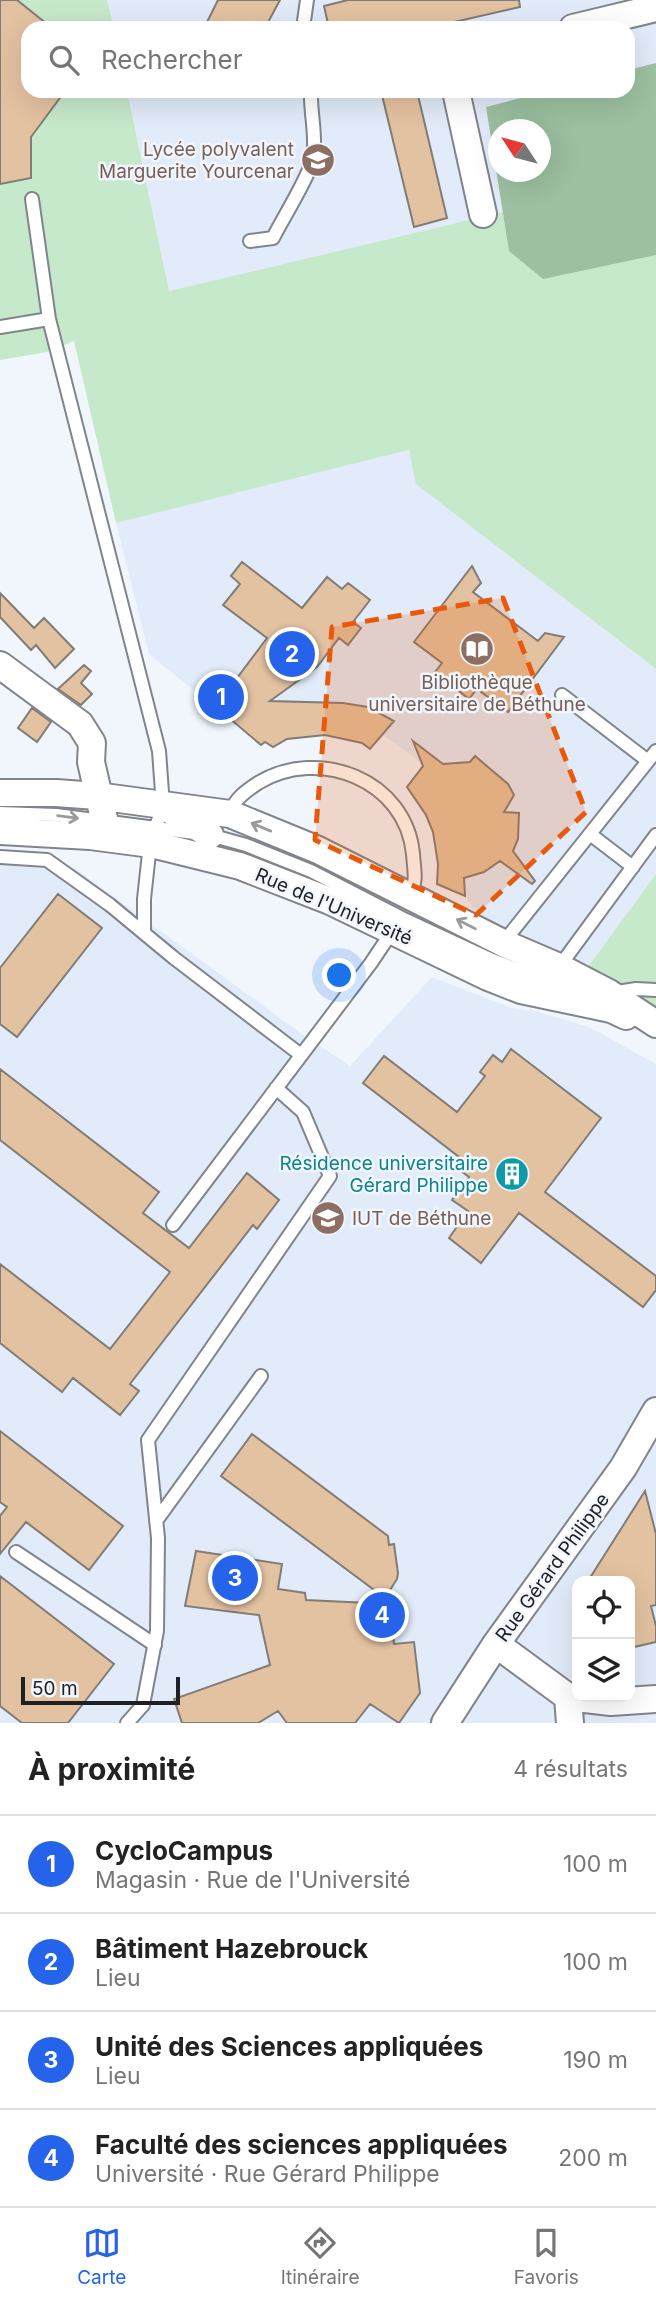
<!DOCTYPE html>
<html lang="fr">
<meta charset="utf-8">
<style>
:root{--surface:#fff;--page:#f6f6f6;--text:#222;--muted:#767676;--line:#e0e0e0;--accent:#2563eb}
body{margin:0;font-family:Inter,sans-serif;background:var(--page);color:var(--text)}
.controls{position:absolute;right:21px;bottom:21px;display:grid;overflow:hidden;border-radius:14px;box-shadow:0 7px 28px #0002}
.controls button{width:63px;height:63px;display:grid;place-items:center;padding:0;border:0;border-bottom:2px solid var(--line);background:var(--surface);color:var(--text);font:35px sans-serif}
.compass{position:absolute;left:488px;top:119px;width:63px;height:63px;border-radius:50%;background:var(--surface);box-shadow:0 7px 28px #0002;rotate:306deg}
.scale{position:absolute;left:21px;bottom:18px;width:159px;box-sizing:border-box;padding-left:7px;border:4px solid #1f2023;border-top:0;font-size:19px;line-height:24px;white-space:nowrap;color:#1f2023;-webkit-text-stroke:5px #f1f6fd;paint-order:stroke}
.you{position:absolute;left:340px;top:976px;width:24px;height:24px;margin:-18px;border:5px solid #fff;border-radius:50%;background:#1a73e8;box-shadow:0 0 0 10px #1a73e833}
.badge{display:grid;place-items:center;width:46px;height:46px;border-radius:50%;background:var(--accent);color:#fff;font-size:23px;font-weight:700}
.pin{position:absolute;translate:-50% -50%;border:4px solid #fff;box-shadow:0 2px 7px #0006}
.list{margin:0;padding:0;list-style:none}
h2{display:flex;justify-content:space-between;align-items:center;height:91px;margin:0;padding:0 28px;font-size:30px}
h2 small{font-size:23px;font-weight:400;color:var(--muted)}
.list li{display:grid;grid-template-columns:46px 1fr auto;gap:21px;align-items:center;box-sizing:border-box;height:98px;padding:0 28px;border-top:2px solid var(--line)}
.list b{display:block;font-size:26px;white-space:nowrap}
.list p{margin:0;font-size:23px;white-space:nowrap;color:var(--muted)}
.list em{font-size:23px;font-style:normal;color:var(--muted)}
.icon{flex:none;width:38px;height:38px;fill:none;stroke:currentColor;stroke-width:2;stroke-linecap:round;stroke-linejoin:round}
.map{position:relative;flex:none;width:656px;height:1723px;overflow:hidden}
.search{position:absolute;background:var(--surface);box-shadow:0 7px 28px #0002;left:21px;right:21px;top:21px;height:77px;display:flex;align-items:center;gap:18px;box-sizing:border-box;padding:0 24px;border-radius:21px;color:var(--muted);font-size:26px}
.sheet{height:483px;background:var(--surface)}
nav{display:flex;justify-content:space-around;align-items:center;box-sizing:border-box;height:98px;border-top:2px solid var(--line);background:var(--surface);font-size:19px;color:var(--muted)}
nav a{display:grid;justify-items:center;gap:4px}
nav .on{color:var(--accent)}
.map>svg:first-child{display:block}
.built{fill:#e2ebf9;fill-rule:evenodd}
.green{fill:#c6e8cb}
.forest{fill:#9cc0a1;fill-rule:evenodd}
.building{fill:#e3c2a1;stroke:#827c76;stroke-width:2}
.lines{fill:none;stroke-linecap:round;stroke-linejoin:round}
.lane-casing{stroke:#80848b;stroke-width:16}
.street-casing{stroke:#80848b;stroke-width:30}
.lane{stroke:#fff;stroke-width:12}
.street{stroke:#fff;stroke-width:26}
.oneway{stroke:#9a9b9c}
.marked{fill:#e8590c;fill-opacity:0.2;stroke:#e8590c;stroke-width:5;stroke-dasharray:14 9;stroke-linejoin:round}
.labels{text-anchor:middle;stroke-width:5;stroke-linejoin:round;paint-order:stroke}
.education-label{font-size:19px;fill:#785e54;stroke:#f1f6fd;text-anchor:end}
.street-label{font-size:19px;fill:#1f2023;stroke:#f1f6fd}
.culture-label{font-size:19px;fill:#0d838f;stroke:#f1f6fd;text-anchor:end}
</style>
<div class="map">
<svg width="656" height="1723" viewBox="0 0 656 1723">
<rect width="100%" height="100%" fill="#f1f6fd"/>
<path class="built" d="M107,0H656V63L628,70V28H114Z
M127,91H547L486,107L503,212L169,291Z
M410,450L601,627L656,669V874L582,975L486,925L465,896L437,884L438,864L433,832L426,815L407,787L423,765L407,752L383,735L370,749L361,742L325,735L287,739L273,747L265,742L261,745L149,654L116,523Z
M0,849L47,854L77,870L306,1037L350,1066L432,977L512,1008L534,1011L589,1027L656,1064V1723H0ZM577,1581H630V1697H577Z"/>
<path class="green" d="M0,0H107L114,28H28V91H127L169,291L503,212L509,251L543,278L656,255V669L416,484L409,450L116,523L74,341L47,352L0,360Z
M656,874V1012L582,975Z"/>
<path class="forest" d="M656,63V255L543,279L509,251L486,107L547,91H628V70ZM498,130H540V172H498Z"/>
<path class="building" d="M0,0H17L52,28H28V91H65L31,137V178L0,184Z
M218,0H280L265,28H204Z
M348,0H519L520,7L428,28H329L324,6Z
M381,91H417L447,218L414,227Z
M242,562L302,608L327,577L342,589L348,583L370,600L353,622L361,628L348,645L339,638L317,667L270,701L343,703L368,707L394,721L370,749L362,743L325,735L287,739L273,747L265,742L261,745L203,696L223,673L234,682L267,638L223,605L240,584L231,576Z
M472,566L481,583L473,592L538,641L545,633L564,637L508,712L477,689L469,699L435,672L442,663L414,642Z
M0,593L34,628L44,618L74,649L55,668L36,645L31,650L0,617Z
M84,665L91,671L81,683L92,694L81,705L58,689Z
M32,708L51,722L37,742L18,728Z
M413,741L443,764L470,762L475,756L508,784L514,795L504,812L519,813L518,839L513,851L535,881L532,884L500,861L484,872L464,878L465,896L437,884L438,864L433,832L426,815L407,787L423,766Z
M58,894L102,928L17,1037L0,1024V968Z
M511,1049L601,1118L545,1192L656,1276V1290L643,1307L519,1213L481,1263L449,1238L468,1211L452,1200L469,1177L453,1165L459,1157L363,1083L384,1056L457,1112L485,1076L480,1072L493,1055L502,1062Z
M0,1069L159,1192L143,1213L189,1248L247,1173L279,1200L257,1229L253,1225L130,1384L139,1391L120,1415L73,1378L62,1392L0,1343V1264L110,1349L170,1272L0,1140Z
M0,1431L123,1526L89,1570L26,1522L0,1554V1516L7,1507L0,1502Z
M252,1434L388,1536L389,1545L394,1544L398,1573L397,1579L385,1598L221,1476Z
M645,1491L656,1534V1605L651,1606L656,1626V1642L630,1648V1581H588Z
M196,1551L282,1564L278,1589L305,1593L306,1600L390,1604L394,1644L414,1642L420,1693L399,1723L370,1704L355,1723H287L278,1711L258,1723H182L174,1699L270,1665L259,1615L185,1606Z
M0,1576L114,1664L68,1723H22L0,1706Z"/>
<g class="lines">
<g class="lane-casing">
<path id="lane" d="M303,28L307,0
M32,199L49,319L159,751L163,806L150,844L144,899V932
M250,241L273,238C282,220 310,175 313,158C317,136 310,113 311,91
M0,327L49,319
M562,695L648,761
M0,813L56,815L210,835L246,845L311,871L406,920L492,960L566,987
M230,814C234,799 246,791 258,783C319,746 406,780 413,854C414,871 418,881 409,895
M590,834L633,867
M0,857L47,860L110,905L174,958L301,1055
M503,943L656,751
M559,967L656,835
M611,993L636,989L656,990
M173,1225L371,963L385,942L389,929
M156,1521L261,1376
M16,1552L155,1645
M127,1723L143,1705L157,1631L158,1538L148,1440L330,1176L303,1112L276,1088"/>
</g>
<g class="street-casing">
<path id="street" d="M573,28L656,8
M456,91L483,214
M0,665L80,724L92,743L91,762L105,823L100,837
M0,793H56L97,796L230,814L318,850L503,943L559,967L609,993L656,1024
M170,810L210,835
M0,831L90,836L151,844L240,866L330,901L488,977L521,990L611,1009L626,1016
M496,1644L568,1697L611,1702L656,1699
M568,1697L570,1723
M445,1723L496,1644L623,1468L656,1411"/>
</g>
<use href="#lane" class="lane"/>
<use href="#street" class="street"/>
</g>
<defs><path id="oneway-shaft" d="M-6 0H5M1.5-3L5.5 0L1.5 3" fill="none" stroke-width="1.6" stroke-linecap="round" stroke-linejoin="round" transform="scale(1.75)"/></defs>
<g class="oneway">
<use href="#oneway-shaft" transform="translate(68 817) rotate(8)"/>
<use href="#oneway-shaft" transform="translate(261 827) rotate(-157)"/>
<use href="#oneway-shaft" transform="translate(466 924) rotate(-153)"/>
</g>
<path class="marked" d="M503,598L586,812L476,915L315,840L332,627Z"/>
<defs>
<g id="school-disc" transform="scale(1.75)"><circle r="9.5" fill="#8d6e63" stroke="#f1f6fd"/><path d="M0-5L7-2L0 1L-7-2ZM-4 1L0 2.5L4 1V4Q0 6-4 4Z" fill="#fff"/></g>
<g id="library-disc" transform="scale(1.75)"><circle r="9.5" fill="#8d6e63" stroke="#f1f6fd"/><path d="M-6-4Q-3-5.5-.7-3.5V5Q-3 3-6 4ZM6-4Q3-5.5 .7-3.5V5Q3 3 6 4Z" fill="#fff"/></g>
<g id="building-disc" transform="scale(1.75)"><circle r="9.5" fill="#0f9aa8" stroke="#f1f6fd"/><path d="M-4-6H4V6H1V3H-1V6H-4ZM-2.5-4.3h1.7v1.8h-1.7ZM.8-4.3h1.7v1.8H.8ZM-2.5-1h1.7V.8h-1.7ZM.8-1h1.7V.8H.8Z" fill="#fff"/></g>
<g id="university-disc" transform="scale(1.75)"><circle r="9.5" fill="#8d6e63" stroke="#f1f6fd"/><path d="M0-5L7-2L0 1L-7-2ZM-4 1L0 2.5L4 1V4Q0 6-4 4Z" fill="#fff"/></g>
</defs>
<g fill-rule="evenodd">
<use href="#school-disc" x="318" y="160"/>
<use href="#library-disc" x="477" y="649"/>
<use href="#building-disc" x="512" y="1174"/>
<use href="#university-disc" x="328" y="1218"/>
</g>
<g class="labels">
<g class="education-label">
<text x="294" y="156">Lycée polyvalent<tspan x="294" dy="22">Marguerite Yourcenar</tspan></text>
<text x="477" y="689" text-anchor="middle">Bibliothèque<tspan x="477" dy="22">universitaire de Béthune</tspan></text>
<text x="352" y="1225" text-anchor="start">IUT de Béthune</text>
</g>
<g class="street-label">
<text transform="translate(334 906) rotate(23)" y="7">Rue de l'Université</text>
<text transform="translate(552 1567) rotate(-54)" y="7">Rue Gérard Philippe</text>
</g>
<g class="culture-label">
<text x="488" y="1170">Résidence universitaire<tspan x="488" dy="22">Gérard Philippe</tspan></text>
</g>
</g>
</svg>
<div class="controls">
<button><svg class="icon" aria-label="locate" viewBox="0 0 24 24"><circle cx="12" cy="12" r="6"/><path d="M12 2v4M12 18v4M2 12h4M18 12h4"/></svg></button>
<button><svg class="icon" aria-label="layers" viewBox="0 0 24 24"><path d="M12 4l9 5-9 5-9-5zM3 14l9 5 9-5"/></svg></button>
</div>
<svg class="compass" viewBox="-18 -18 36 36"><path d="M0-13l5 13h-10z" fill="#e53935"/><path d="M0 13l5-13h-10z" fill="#767676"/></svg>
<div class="scale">50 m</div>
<div class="you"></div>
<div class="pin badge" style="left:221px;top:697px">1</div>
<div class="pin badge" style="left:292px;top:654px">2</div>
<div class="pin badge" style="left:235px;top:1578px">3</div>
<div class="pin badge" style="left:382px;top:1615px">4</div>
<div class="search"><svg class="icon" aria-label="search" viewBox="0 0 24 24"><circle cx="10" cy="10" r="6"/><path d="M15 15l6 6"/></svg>Rechercher</div>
</div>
<section class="sheet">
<h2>À proximité<small>4 résultats</small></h2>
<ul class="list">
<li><span class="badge">1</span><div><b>CycloCampus</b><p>Magasin · Rue de l'Université</p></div><em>100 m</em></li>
<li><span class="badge">2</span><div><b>Bâtiment Hazebrouck</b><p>Lieu</p></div><em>100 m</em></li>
<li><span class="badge">3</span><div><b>Unité des Sciences appliquées</b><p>Lieu</p></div><em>190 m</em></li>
<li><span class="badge">4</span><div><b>Faculté des sciences appliquées</b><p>Université · Rue Gérard Philippe</p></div><em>200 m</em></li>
</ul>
</section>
<nav>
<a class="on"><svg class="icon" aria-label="map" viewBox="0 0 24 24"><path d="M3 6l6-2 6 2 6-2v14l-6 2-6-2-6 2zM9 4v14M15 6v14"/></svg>Carte</a>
<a><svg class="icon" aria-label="directions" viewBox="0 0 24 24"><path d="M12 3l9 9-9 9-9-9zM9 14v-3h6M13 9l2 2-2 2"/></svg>Itinéraire</a>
<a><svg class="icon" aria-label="saved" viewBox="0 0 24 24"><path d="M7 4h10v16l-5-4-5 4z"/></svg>Favoris</a>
</nav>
